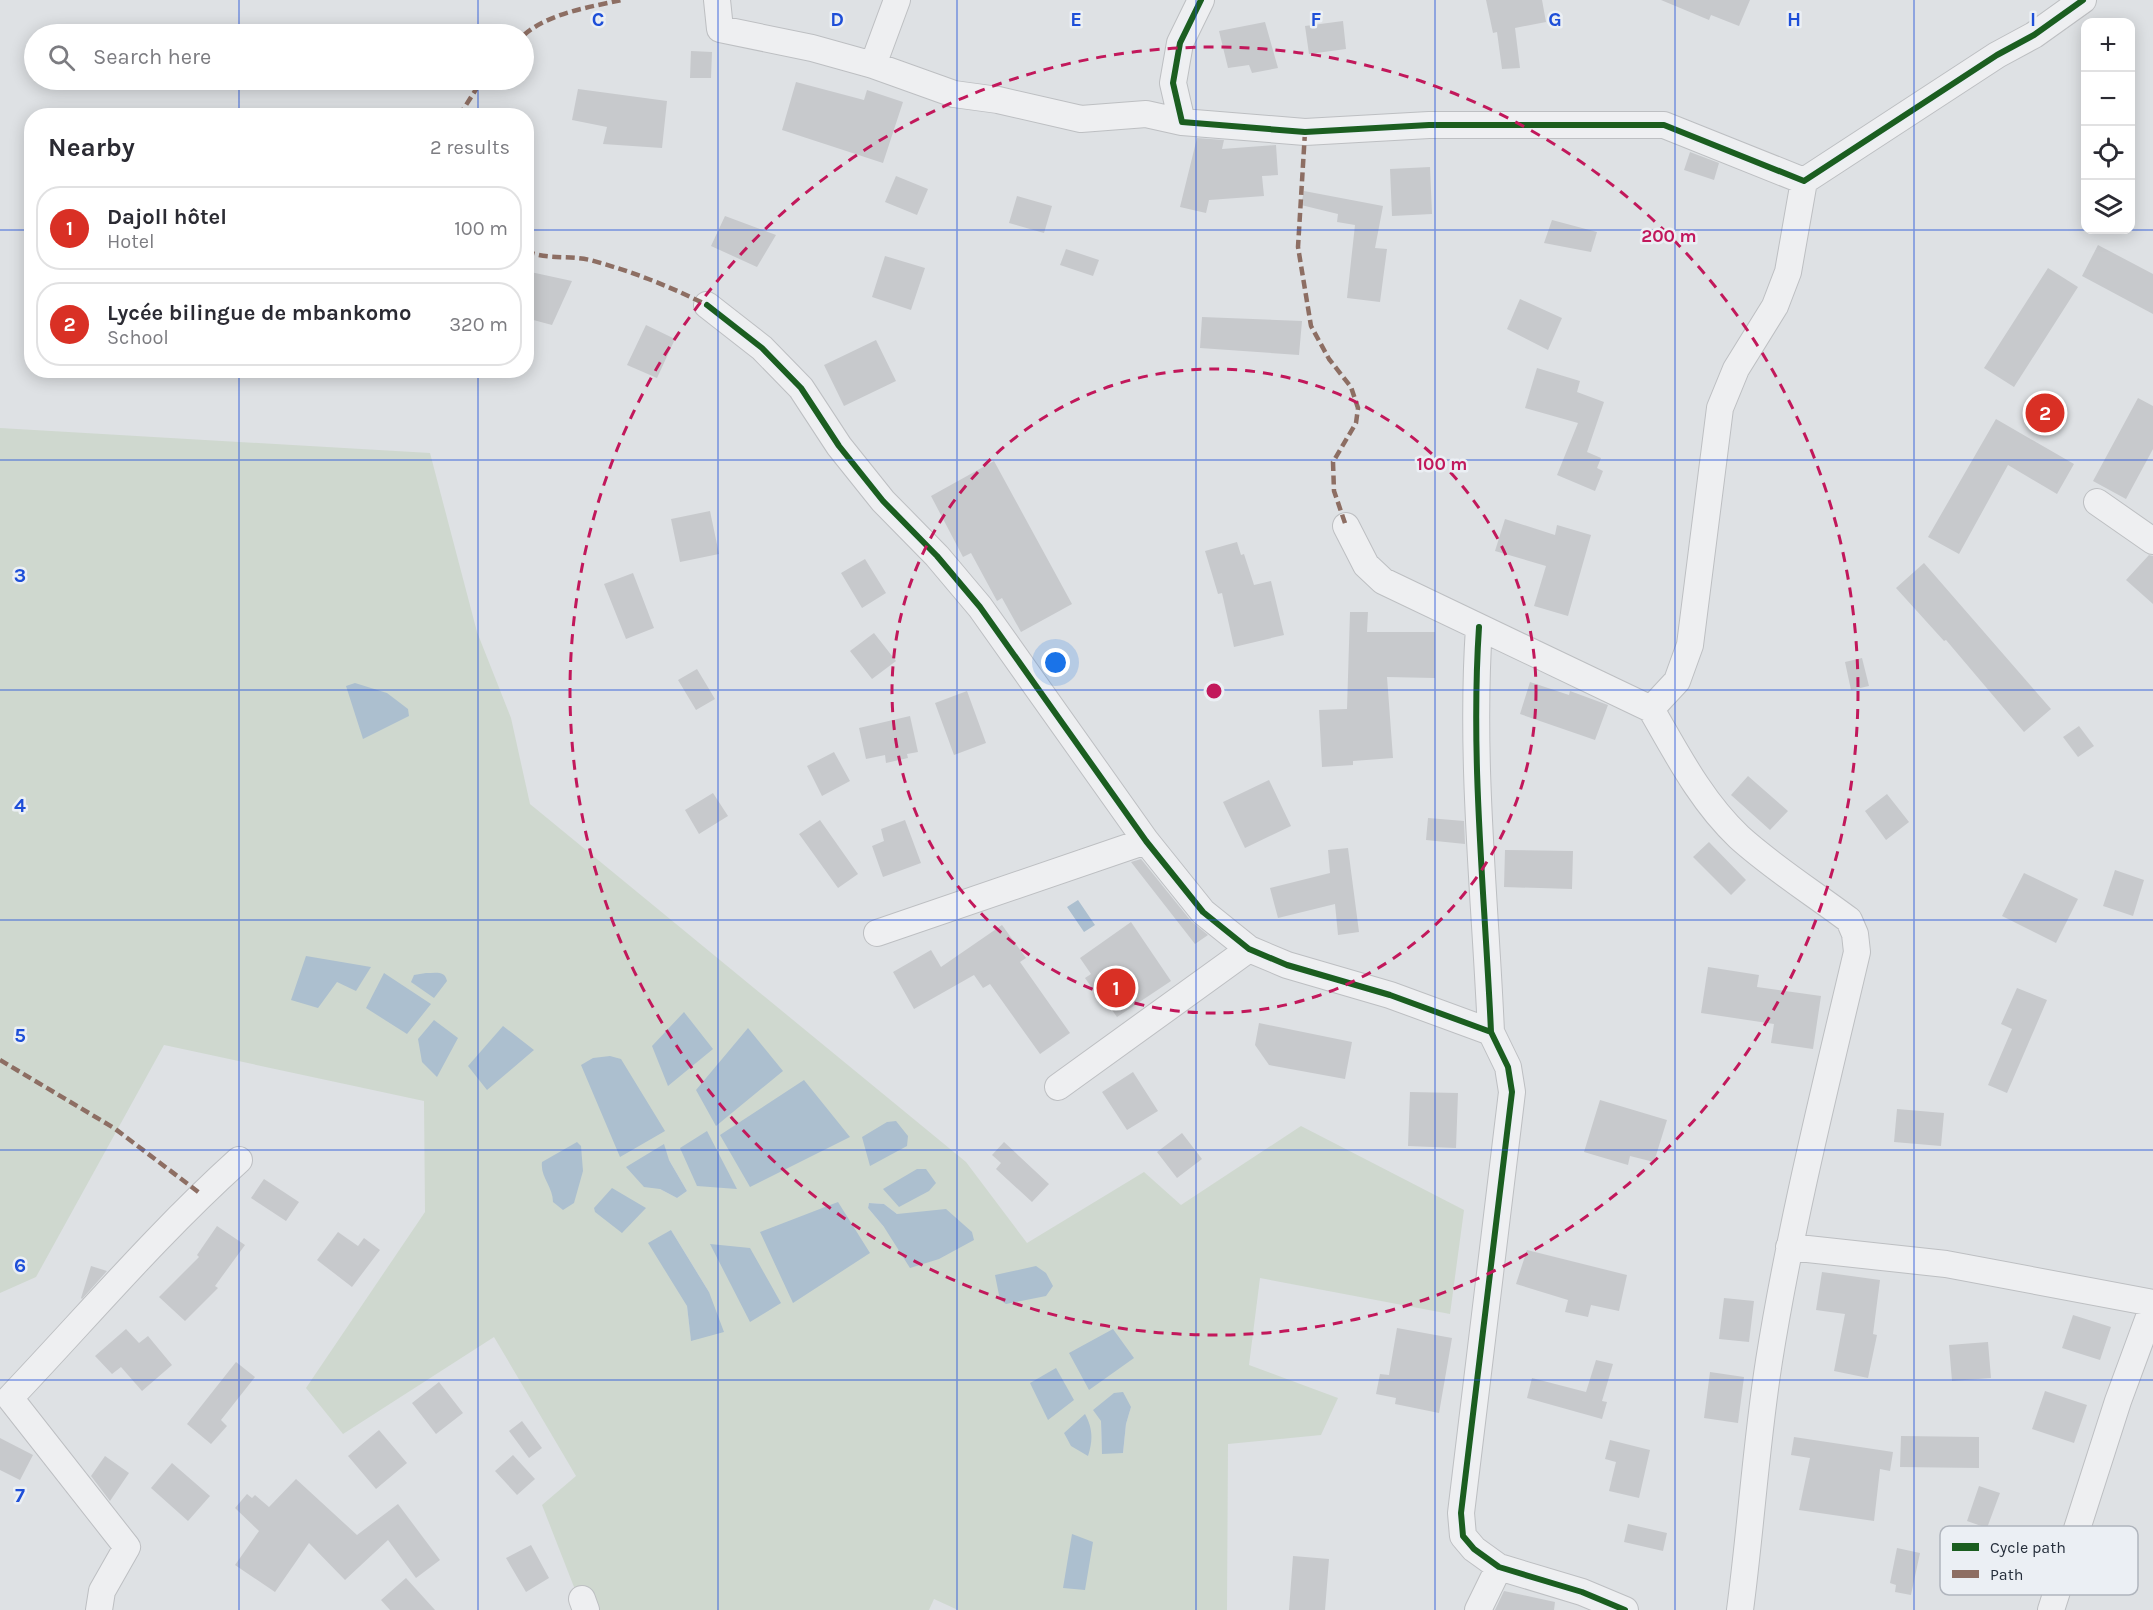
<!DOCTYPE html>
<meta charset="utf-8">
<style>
:root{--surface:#fff;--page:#f7f7f7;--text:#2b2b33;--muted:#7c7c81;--line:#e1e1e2;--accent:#d93025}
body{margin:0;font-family:Karla,sans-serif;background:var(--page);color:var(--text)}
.controls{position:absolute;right:18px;top:18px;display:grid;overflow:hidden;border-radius:12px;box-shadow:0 3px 15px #0003}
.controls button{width:54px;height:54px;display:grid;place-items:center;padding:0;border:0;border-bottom:2px solid var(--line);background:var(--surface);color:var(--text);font:30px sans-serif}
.you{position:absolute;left:1056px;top:663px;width:21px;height:21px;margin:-15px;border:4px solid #fff;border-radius:50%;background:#1a73e8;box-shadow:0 0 0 9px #1a73e833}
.badge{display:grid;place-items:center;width:39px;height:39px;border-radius:50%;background:var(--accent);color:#fff;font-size:20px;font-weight:700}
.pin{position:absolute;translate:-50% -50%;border:3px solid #fff;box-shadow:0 2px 6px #0006}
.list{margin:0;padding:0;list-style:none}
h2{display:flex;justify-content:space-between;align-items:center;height:78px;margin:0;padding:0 24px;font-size:26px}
h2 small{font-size:20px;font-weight:400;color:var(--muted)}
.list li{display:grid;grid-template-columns:39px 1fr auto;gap:18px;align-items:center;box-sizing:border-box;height:84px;margin:0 12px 12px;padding:0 12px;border:2px solid var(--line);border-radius:24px}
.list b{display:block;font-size:22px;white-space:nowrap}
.list p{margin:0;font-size:20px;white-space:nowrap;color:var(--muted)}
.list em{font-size:20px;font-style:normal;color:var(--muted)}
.icon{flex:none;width:33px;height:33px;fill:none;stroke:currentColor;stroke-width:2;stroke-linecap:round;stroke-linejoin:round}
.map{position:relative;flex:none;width:2153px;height:1610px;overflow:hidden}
.search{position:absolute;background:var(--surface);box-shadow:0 3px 15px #0003;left:24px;top:24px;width:510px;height:66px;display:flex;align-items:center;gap:15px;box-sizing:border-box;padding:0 21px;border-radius:33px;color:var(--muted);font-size:22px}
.panel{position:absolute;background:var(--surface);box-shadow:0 3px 15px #0003;left:24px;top:108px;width:510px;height:270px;border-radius:24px}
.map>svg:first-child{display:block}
.green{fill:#cfd8cf;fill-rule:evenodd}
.water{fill:#acbfcf}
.building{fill:#c7c9cc}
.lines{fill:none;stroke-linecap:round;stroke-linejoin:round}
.minor-casing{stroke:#bdbfc2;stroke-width:28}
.minor{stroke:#eeeff1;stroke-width:26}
.quiet{stroke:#8d6e63;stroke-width:4.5;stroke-dasharray:9 4.5;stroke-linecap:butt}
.cycleway-casing{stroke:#ebeff4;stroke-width:10}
.cycleway{stroke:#1b5e20;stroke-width:6}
.grid{fill:none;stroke:#1d4ed8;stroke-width:1.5;stroke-opacity:0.55}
.ring{fill:none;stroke:#c2185b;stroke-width:3;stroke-dasharray:10 8}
.key{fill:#ebeff4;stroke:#b0b5bd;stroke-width:1.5}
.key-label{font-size:16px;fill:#262f3c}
.grid-label{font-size:20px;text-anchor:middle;font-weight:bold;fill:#1d4ed8;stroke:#ebeff4;stroke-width:5;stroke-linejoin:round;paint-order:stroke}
.centre{fill:#c2185b;stroke:#ebeff4;stroke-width:3}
.ring-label{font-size:18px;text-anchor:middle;font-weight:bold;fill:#c2185b;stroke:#ebeff4;stroke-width:5;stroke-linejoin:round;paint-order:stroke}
</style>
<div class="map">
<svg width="2153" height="1610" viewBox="0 0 2153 1610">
<rect width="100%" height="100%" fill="#dee1e4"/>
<path class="green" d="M0,428L430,453L477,632L511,718L530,804L966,1162L1027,1243L1144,1172L1181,1205L1301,1126L1464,1210L1450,1314L1260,1278L1249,1365L1338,1398L1321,1435L1228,1444L1227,1610H958L934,1599L929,1610H583L542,1505L576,1476L494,1337L343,1434L306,1388L425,1212L424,1101L164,1045L36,1277L0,1293ZM669,1160L687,1191L677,1198L660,1189ZM869,1203L884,1204L897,1214L884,1227L868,1208ZM671,1230L709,1292L691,1340L687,1306ZM1131,1407L1126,1424L1123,1453H1102L1101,1421Z"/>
<path class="water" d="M355,683L387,693L408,709L409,716L363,739L346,686Z
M1078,900L1095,925L1084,932L1067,907Z
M306,956L371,967L356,991L337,982L318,1008L291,1000Z
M384,973L431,1004L407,1034L366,1008Z
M426,973C435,973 445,970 447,981L434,998L411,982L414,975Z
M684,1012L713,1049L668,1086L652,1046Z
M434,1020L458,1038L437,1077L422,1062L418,1039Z
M503,1026L534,1050L487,1090L468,1066Z
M748,1028L783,1071L716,1126L696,1090Z
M610,1056L621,1059L665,1131L620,1157L581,1065L593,1058Z
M804,1080L850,1137L750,1187L720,1135Z
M896,1121L908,1136L907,1146L870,1166L862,1137L887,1122Z
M707,1131L737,1189L697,1186L680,1148Z
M577,1142L581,1146L583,1171L574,1203L563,1210L553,1202C553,1186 540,1177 542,1162Z
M664,1144L669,1160L687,1191L677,1198L660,1189L644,1187L626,1167Z
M917,1169H926L936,1183L929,1191L899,1207L883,1189Z
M612,1188L646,1208L622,1233L595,1212L594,1208Z
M838,1202L870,1253L793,1303L760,1232Z
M869,1203L884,1204L897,1214L946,1209L972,1232L974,1240L939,1259L910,1268L884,1227L868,1208Z
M671,1230L709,1292L724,1332L691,1341L687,1306L648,1243Z
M710,1244L750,1248L781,1303L750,1322Z
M1036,1266L1046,1273L1053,1286L1046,1296L1006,1304L1000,1300L995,1275Z
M1113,1329L1134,1358L1089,1390L1069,1353Z
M1056,1368L1074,1400L1048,1420L1030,1383Z
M1123,1392L1131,1407L1126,1424L1123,1453L1102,1454L1101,1421L1093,1410L1114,1393Z
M1085,1414C1093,1429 1093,1440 1088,1456L1071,1446L1064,1433Z
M1072,1534L1093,1542L1085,1590L1063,1588Z"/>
<path class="building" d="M1486,0H1542L1546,22L1515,28L1520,68L1502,69L1497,32L1493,33Z
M1661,0H1750L1739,26L1711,15L1709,20Z
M1343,21L1346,49L1309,54L1305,26Z
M1265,22L1278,68L1252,73L1249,65L1228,68L1219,31Z
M691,51L712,52L711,78H690Z
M796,82L864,100L867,90L903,102L883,163L782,130Z
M578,89L667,101L662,148L603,144L607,127L572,120Z
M1197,138L1224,140L1222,149L1276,145L1278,175L1262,176L1264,196L1209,200L1206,213L1180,207Z
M1690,152L1719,163L1714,180L1684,170Z
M1430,167L1432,214L1392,216L1390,169Z
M896,176L928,189L917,215L885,202Z
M1304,191L1383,206L1375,248L1387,249L1380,302L1347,298L1355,225L1337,222L1338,214L1301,205Z
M1017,196L1052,206L1044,233L1009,223Z
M725,216L776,235L757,267L711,246Z
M1552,220L1597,232L1591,252L1544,243Z
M2098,245L2153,274V314L2082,276Z
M1066,249L1099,260L1093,276L1060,265Z
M885,256L925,268L911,310L872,297Z
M2048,268L2078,287L2014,387L1984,368Z
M526,271L572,281L552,325L526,318Z
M1520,299L1562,318L1548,350L1507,329Z
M1202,317L1302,321L1299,355L1200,348Z
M646,325L675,339L657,378L627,365Z
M876,340L896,381L844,406L824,365Z
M1537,368L1580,381L1577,392L1604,402L1587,452L1601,458L1597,468L1603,471L1595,491L1557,475L1578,423L1525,408Z
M2138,398L2153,406V449L2126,499L2093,481Z
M1996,419L2074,464L2057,494L2008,465L1959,554L1928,537Z
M994,461L1072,604L1021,632L1002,598L997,601L971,553L963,557L931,496Z
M710,511L719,554L680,562L671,519Z
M1505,519L1555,535L1557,525L1591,535L1568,616L1534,606L1546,566L1495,551Z
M1237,542L1241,555L1244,554L1254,585L1271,581L1284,635L1234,647L1222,593L1218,594L1205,551Z
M2149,555L2153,556V604L2126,580Z
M865,559L886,593L862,608L841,573Z
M1924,563L2051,709L2024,732L1946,640L1944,641L1896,588Z
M633,573L654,628L626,639L604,584Z
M1350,612H1368L1367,632H1435V678L1387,677L1393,758L1353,761V765L1322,767L1319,710L1347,709Z
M874,633L896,661L872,679L850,651Z
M1862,658L1869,686L1851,690L1845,662Z
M697,669L715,699L696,710L678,680Z
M1530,682L1569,695L1570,691L1608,705L1595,740L1520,714Z
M967,691L986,743L954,755L935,703Z
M910,716L918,752L907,754L908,758L886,763L885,755L866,759L859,728Z
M2079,726L2094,746L2078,757L2063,737Z
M834,752L850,781L822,796L807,766Z
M1748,776L1788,811L1770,830L1731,795Z
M1269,780L1291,826L1245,848L1223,802Z
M713,793L728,816L699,834L685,810Z
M1887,794L1909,822L1886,840L1865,811Z
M1428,818L1464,821L1465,844L1426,840Z
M820,820L858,874L838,888L799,834Z
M905,820L921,863L883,877L872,846L884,841L881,829Z
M1709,842L1746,880L1731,895L1693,857Z
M1348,848L1359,932L1338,935L1335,904L1278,918L1270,888L1330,873L1328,850Z
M1505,850L1573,851L1572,889L1504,887Z
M1141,859L1191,921L1208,935L1195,944L1131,862Z
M2115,870L2144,880L2133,916L2103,906Z
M2024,873L2078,899L2056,943L2002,916Z
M1131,922L1171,981L1117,1017L1100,993L1097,995L1085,978L1091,974L1080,958Z
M1002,925L1026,958L1020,962L1070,1033L1040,1054L990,984L983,988L974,975L914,1009L893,972L931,950L941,967Z
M1708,967L1759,975L1757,987L1821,996L1813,1049L1771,1043L1774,1024L1701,1013Z
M2017,988L2047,1000L2007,1093L1988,1085L2012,1029L2001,1024Z
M1259,1023L1352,1042L1345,1079L1269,1065L1255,1045Z
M1133,1072L1158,1111L1127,1130L1102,1092Z
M1410,1092L1458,1093L1456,1148L1408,1146Z
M1600,1100L1667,1120L1654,1162L1630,1156L1628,1165L1584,1152Z
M1897,1109L1944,1113L1941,1146L1894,1142Z
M1182,1133L1202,1159L1177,1178L1157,1152Z
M1004,1142L1049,1184L1032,1202L996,1169L1001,1163L992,1155Z
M264,1179L299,1202L286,1221L251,1198Z
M217,1226L245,1245L215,1286L218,1288L185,1321L159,1297L199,1257L197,1255Z
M338,1232L358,1246L364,1238L380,1250L352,1287L317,1260Z
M1527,1250L1627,1275L1619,1311L1591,1305L1588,1317L1565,1312L1568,1300L1516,1284Z
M91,1266L107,1271L82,1299L81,1298Z
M1822,1272L1880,1280L1873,1334L1877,1335L1868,1378L1834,1371L1845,1314L1816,1310Z
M1724,1298L1754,1301L1749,1342L1719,1339Z
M2073,1315L2111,1327L2100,1360L2062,1348Z
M1397,1328L1452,1338L1439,1413L1395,1404L1396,1398L1376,1394L1380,1374L1389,1375Z
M126,1329L139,1343L148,1336L172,1365L142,1391L121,1367L112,1374L95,1356Z
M1988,1342L1991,1378L1952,1381L1949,1345Z
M1596,1360L1613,1364L1602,1401L1607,1402L1602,1419L1527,1398L1532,1378L1586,1392Z
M236,1362L255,1377L221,1420L227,1426L211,1444L187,1424Z
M1710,1372L1744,1377L1738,1423L1704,1418Z
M439,1382L463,1413L436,1434L412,1403Z
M2045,1391L2087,1405L2074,1443L2032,1429Z
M522,1421L542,1448L529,1458L509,1431Z
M379,1430L407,1463L376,1489L348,1456Z
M1901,1436L1979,1437V1468L1900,1467Z
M1794,1437L1893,1452L1890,1471L1880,1469L1874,1521L1799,1510L1810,1458L1791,1455Z
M0,1438L33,1455L20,1480L0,1470Z
M1610,1440L1650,1450L1639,1498L1609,1491L1616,1462L1605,1459Z
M513,1455L535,1479L517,1495L495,1471Z
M105,1456L129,1473L110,1501L91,1476Z
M172,1463L210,1496L188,1521L151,1488Z
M296,1479L357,1535L398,1504L440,1560L416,1578L388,1540L345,1580L309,1543L275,1592L235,1565L259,1531L235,1508L247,1494L252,1498L255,1495L269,1507Z
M1979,1486L2000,1493L1987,1528L1967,1521Z
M1628,1524L1667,1533L1663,1551L1624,1542Z
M531,1545L549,1578L526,1592L506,1558Z
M1897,1548L1920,1553L1911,1595L1895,1592L1896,1585L1890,1583Z
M1293,1556L1329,1559L1325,1610H1289Z
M406,1578L435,1610H390L381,1600Z
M1504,1591L1555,1602L1554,1610H1495Z"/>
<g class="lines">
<g class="minor-casing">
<path id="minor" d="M717,0L720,29L812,48L873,65L954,94L998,100L1081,119L1146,114L1182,122
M1201,0L1180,43L1173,83L1182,122L1305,132L1429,125H1664L1804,181L1997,55L2034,35L2083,0
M873,65L897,0
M707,305L762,348L801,388L839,446L883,501L937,556L980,607L1146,841L1203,912L1249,949L1287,965L1390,995L1491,1032
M2097,502L2153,541
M1346,526L1366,565L1383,581L1651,709L1677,681L1690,645L1720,408L1736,369L1775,306L1788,272L1804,181
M1479,627C1470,762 1485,897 1491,1032L1508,1067L1512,1092L1461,1513L1463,1536L1474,1549L1499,1567L1582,1592L1625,1610
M1651,709C1677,754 1701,801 1739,837C1772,867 1813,893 1849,920L1855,934L1857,952C1825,1088 1791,1223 1769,1361C1756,1444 1751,1527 1740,1610
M877,933L1146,841
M1058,1087L1249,949
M1789,1247L1946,1264L2153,1303
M582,1599L586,1610
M99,1610L102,1591L127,1547L10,1398C86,1318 157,1234 239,1160
M1478,1610L1499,1567
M2051,1610L2118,1401L2153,1306"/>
</g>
<use href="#minor" class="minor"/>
<path class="quiet" d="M524,35C549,13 590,7 622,0
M459,116L482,80
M1305,132L1298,247L1311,326L1329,359L1351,387L1358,408L1356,423L1333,462L1334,491L1346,526
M526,251C546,260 569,255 590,260C631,271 669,286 707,305
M0,1060L114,1128L201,1194"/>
<g class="cycleway-casing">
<path id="cycleway" d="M1201,0L1180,43L1173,83L1182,122L1305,132L1429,125H1664L1804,181L1997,55L2034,35L2083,0
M707,305L762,348L801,388L839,446L883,501L937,556L980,607L1146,841L1203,912L1249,949L1287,965L1390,995L1491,1032
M1479,627C1470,762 1485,897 1491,1032L1508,1067L1512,1092L1461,1513L1463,1536L1474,1549L1499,1567L1582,1592L1625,1610"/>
</g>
<use href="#cycleway" class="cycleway"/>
</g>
<path class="grid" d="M239,0V34M478,0V34M718,0V1610M957,0V1610M1196,0V1610M1435,0V1610M1675,0V1610M1914,0V1610M239,80V116M478,80V116M0,230H32M526,230H2153M239,370V1610M478,370V1610M0,460H2153M0,690H2153M0,920H2153M0,1150H2153M0,1380H2153"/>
<g class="ring">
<circle cx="1214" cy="691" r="322"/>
<circle cx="1214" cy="691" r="644"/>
</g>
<rect x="1940" y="1526" width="198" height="69" rx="9" class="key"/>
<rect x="1952" y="1543" width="27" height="8" fill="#1b5e20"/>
<rect x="1952" y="1570" width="27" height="8" fill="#8d6e63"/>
<g class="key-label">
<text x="1990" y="1553">Cycle path</text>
<text x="1990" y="1580">Path</text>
</g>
<g class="grid-label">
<text x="598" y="26">C</text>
<text x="837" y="26">D</text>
<text x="1076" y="26">E</text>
<text x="1316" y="26">F</text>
<text x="1555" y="26">G</text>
<text x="1794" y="26">H</text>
<text x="2033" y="26">I</text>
<text x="20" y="582">3</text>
<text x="20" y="812">4</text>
<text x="20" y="1042">5</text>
<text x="20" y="1272">6</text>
<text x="20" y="1502">7</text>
</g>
<circle cx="1214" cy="691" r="9" class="centre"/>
<g class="ring-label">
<text x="1669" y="242">200 m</text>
<text x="1442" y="470">100 m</text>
</g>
</svg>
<div class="controls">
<button>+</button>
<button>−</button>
<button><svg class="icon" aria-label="locate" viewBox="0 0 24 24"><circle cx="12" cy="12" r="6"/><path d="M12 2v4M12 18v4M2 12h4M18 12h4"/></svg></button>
<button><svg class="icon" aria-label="layers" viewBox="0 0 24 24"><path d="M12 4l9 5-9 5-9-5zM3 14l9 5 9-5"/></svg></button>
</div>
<div class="you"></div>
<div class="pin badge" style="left:1116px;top:988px">1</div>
<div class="pin badge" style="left:2045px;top:413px">2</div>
<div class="search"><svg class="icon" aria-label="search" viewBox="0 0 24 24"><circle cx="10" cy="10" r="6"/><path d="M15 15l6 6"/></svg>Search here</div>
<section class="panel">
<h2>Nearby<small>2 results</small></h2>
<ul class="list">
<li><span class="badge">1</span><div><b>Dajoll hôtel</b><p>Hotel</p></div><em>100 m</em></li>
<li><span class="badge">2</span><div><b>Lycée bilingue de mbankomo</b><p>School</p></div><em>320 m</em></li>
</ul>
</section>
</div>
